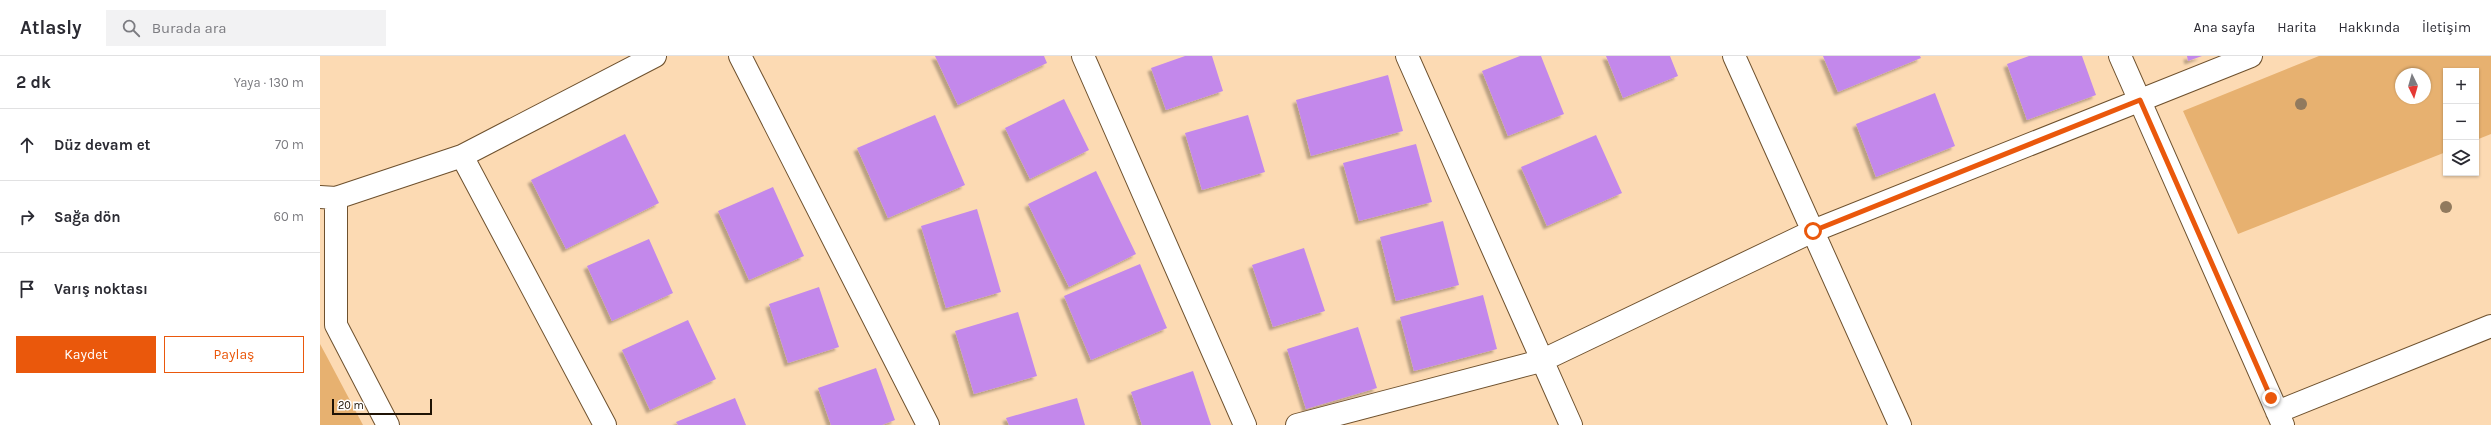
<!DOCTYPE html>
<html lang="tr">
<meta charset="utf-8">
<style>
:root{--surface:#fff;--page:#f2f2f3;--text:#2b2b33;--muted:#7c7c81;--line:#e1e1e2;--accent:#ea580c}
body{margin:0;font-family:Karla,sans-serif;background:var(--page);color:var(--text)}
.controls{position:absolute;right:12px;top:12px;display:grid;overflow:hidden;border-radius:0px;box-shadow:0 1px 3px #0004}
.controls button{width:36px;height:36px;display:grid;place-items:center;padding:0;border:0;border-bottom:1px solid var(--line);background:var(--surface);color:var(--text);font:20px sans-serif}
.compass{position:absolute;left:2075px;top:12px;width:36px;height:36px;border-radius:50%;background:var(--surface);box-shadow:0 1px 3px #0004;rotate:175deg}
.scale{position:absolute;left:12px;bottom:10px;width:100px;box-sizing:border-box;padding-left:4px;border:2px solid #1f1305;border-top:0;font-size:11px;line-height:14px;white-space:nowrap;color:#1f1305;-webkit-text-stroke:3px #fff;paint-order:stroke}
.stop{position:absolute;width:12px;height:12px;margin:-9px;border:3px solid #ea580c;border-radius:50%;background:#fff}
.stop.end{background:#ea580c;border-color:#fff;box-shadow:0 1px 4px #0008}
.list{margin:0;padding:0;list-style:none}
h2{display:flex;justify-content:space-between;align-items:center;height:52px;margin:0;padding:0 16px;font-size:17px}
h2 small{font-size:13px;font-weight:400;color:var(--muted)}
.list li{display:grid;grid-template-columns:26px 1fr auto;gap:12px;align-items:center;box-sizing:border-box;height:72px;padding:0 16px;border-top:1px solid var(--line)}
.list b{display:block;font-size:15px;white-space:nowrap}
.list em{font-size:13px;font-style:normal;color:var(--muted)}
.actions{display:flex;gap:8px;padding:12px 16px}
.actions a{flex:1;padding:9px 0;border:1px solid var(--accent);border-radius:0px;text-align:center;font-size:14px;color:var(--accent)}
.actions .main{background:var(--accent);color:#fff}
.icon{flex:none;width:22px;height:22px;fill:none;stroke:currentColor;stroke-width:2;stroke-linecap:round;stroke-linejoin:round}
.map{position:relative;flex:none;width:2171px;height:369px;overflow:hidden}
header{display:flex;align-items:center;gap:24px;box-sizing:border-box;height:56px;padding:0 20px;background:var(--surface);border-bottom:1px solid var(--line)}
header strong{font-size:19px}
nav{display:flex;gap:22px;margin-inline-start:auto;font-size:14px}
.search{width:280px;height:36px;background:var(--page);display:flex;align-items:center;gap:10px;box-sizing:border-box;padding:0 14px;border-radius:0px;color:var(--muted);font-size:15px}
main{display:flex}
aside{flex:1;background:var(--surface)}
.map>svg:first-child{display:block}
.green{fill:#e7b170;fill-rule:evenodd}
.building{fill:#c388eb;filter:url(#shadow)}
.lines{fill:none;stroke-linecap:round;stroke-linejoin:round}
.minor-casing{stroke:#6e512e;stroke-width:24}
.minor{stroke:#fff;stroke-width:22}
.tree{fill:#917a5e}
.route{stroke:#ea580c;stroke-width:5}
</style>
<header>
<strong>Atlasly</strong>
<div class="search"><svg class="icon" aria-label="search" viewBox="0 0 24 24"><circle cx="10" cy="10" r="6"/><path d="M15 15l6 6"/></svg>Burada ara</div>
<nav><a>Ana sayfa</a><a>Harita</a><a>Hakkında</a><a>İletişim</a></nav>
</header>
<main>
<aside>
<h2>2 dk<small>Yaya · 130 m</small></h2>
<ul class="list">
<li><svg class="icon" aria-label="ahead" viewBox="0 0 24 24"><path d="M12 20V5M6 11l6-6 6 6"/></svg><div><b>Düz devam et</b></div><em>70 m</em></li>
<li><svg class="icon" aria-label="right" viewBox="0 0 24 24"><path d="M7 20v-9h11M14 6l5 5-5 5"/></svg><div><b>Sağa dön</b></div><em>60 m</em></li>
<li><svg class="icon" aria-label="arrive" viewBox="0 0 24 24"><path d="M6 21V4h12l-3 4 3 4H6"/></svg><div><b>Varış noktası</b></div></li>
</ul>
<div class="actions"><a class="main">Kaydet</a><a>Paylaş</a></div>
</aside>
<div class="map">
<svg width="2171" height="369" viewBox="0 0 2171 369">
<defs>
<filter id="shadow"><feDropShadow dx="-3.5" dy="3.5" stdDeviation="1" flood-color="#0004"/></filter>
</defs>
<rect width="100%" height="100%" fill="#fcdab3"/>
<path class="green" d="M1999,0H2171V78L2156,84V15H2126V96L1918,178L1863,55ZM2081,18H2105V42H2081Z
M0,288L6,299L43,369H0Z"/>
<path class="building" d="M615,0H724L727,7L638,49Z
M865,0H892L903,35L846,54L831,12Z
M1200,0H1221L1244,58L1188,80L1162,15Z
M1286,0H1350L1358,20L1303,42Z
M1503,0H1600L1601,2L1518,36Z
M1709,0H1762L1776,39L1707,64L1687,8Z
M1867,0H1882L1868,5Z
M1068,19L1083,75L991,100L976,44Z
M1615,37L1635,90L1556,121L1536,68Z
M744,43L769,94L710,123L685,72Z
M615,59L645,129L568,162L537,92Z
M928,59L945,116L882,134L865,77Z
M305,78L339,147L246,193L211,124Z
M1276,79L1302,137L1227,170L1201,111Z
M1096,88L1112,146L1039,165L1023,107Z
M776,115L816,198L749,231L708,148Z
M453,131L484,200L429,224L398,155Z
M657,153L681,236L626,252L601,170Z
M1123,165L1139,229L1076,245L1060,181Z
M329,183L353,237L292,265L267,210Z
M984,192L1005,255L953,271L932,209Z
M820,208L847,272L771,304L744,240Z
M499,231L519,291L468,307L449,248Z
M1163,239L1177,293L1094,315L1080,261Z
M698,256L717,320L654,338L635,275Z
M368,264L396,323L330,354L302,294Z
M1038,271L1057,332L986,353L967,293Z
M556,312L575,364L562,369H511L498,332Z
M873,315L891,369H822L811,336Z
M415,342L426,369H358L356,366Z
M757,342L765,369H689L686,362Z"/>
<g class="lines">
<g class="minor-casing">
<path id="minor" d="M420,0L608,369
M763,0L925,369
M1087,0L1251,369
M1414,0L1580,369
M1800,0L1963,369
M142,100L285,369
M0,141L16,142L142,100L335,0
M16,142V269L68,369
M1957,356L2171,270
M977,369L1221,305L1493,175L1931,0"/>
</g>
<use href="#minor" class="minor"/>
</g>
<g class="tree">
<circle cx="1981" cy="48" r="6"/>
<circle cx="2126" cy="151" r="6"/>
</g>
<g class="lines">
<path class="route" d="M1493,175L1820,44L1951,342"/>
</g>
</svg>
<div class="controls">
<button>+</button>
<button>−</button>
<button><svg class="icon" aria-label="layers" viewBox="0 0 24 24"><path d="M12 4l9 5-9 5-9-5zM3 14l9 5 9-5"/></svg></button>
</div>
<svg class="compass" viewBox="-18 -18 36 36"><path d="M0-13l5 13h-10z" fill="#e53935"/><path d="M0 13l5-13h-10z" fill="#7c7c81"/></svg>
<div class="scale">20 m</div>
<div class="stop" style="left:1493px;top:175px"></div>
<div class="stop end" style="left:1951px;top:342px"></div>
</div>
</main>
